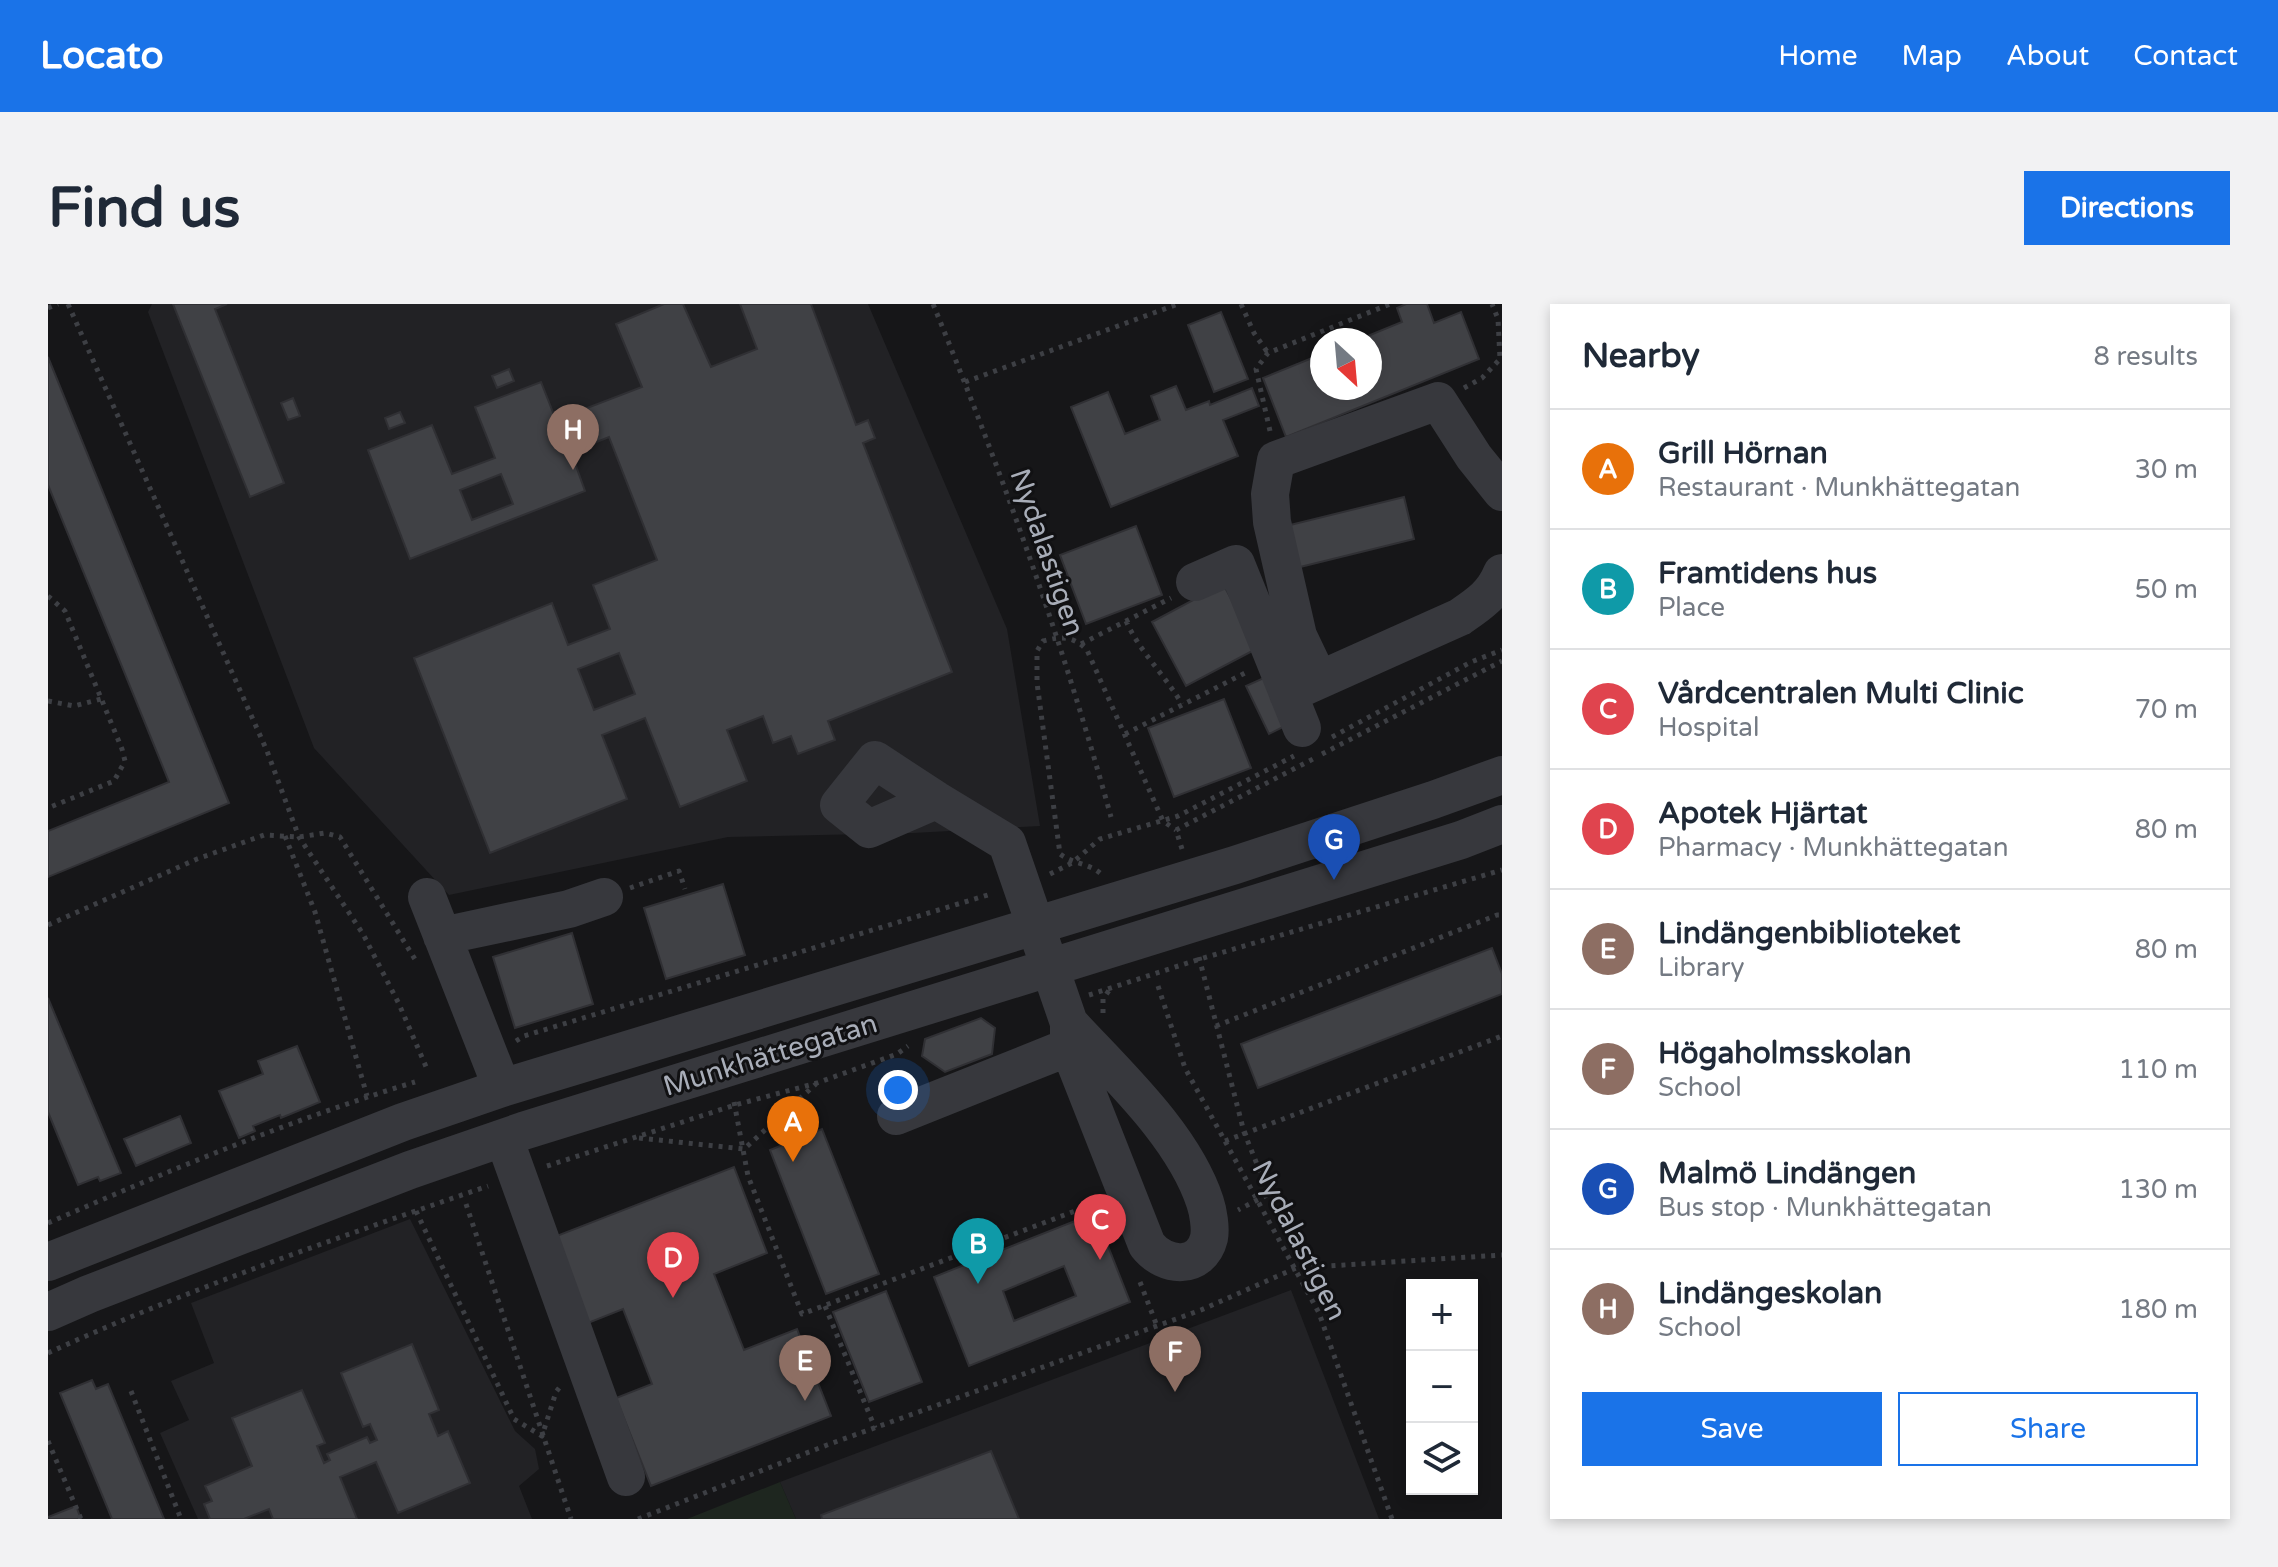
<!DOCTYPE html>
<meta charset="utf-8">
<style>
:root{--surface:#fff;--page:#f2f2f3;--text:#1f2937;--muted:#747a83;--line:#e0e1e3;--accent:#1a73e8}
body{margin:0;font-family:"Varela Round",sans-serif;background:var(--page);color:var(--text)}
.controls{position:absolute;right:24px;bottom:24px;display:grid;overflow:hidden;border-radius:0px;box-shadow:0 4px 12px #0003}
.controls button{width:72px;height:72px;display:grid;place-items:center;padding:0;border:0;border-bottom:2px solid var(--line);background:var(--surface);color:var(--text);font:40px sans-serif}
.compass{position:absolute;left:1262px;top:24px;width:72px;height:72px;border-radius:50%;background:var(--surface);box-shadow:0 4px 12px #0003;rotate:154deg}
.you{position:absolute;left:850px;top:786px;width:28px;height:28px;margin:-20px;border:6px solid #fff;border-radius:50%;background:#1a73e8;box-shadow:0 0 0 12px #1a73e833}
.badge{display:grid;place-items:center;width:52px;height:52px;border-radius:50%;background:var(--accent);color:#fff;font-size:26px;font-weight:700}
.pin{position:absolute;translate:-50% -66px;filter:drop-shadow(0 2px 4px #0008)}
.pin::after{content:'';position:absolute;top:42px;width:28px;height:24px;background:inherit;clip-path:polygon(0 0,100% 0,50% 100%)}
.list{margin:0;padding:0;list-style:none}
h2{display:flex;justify-content:space-between;align-items:center;height:104px;margin:0;padding:0 32px;font-size:34px}
h2 small{font-size:26px;font-weight:400;color:var(--muted)}
.list li{display:grid;grid-template-columns:52px 1fr auto;gap:24px;align-items:center;box-sizing:border-box;height:120px;padding:0 32px;border-top:2px solid var(--line)}
.list b{display:block;font-size:30px;white-space:nowrap}
.list p{margin:0;font-size:26px;white-space:nowrap;color:var(--muted)}
.list em{font-size:26px;font-style:normal;color:var(--muted)}
.actions{display:flex;gap:16px;padding:24px 32px}
.actions a{flex:1;padding:18px 0;border:2px solid var(--accent);border-radius:0px;text-align:center;font-size:28px;color:var(--accent)}
.actions .main{background:var(--accent);color:#fff}
.icon{flex:none;width:44px;height:44px;fill:none;stroke:currentColor;stroke-width:2;stroke-linecap:round;stroke-linejoin:round}
.map{position:relative;flex:none;width:1454px;height:1215px;overflow:hidden;border-radius:0px}
header{display:flex;align-items:center;gap:48px;box-sizing:border-box;height:112px;padding:0 40px;background:var(--accent);color:#fff}
header strong{font-size:38px}
nav{display:flex;gap:44px;margin-inline-start:auto;font-size:28px}
.intro{display:flex;align-items:center;justify-content:space-between;box-sizing:border-box;height:192px;padding:0 48px}
h1{margin:0;font-size:56px}
.button{padding:20px 36px;border-radius:0px;background:var(--accent);color:#fff;font-size:28px;font-weight:700}
main{display:flex;gap:48px;padding:0 48px}
aside{flex:1;background:var(--surface);border-radius:0px;box-shadow:0 4px 12px #0003}
.map>svg:first-child{display:block}
.built{fill:#222225}
.green{fill:#1e261f}
.building{fill:#404145;stroke:#303034;stroke-width:2;fill-rule:evenodd}
.lines{fill:none;stroke-linecap:round;stroke-linejoin:round}
.path{stroke:#3d3f44;stroke-width:5;stroke-dasharray:4 6;stroke-linecap:butt}
.minor{stroke:#37383d;stroke-width:38}
.labels{text-anchor:middle;stroke-width:6;stroke-linejoin:round;paint-order:stroke}
.street-label{font-size:28px;fill:#a8adb8;stroke:#111113}
</style>
<header>
<strong>Locato</strong>
<nav><a>Home</a><a>Map</a><a>About</a><a>Contact</a></nav>
</header>
<div class="intro"><h1>Find us</h1><a class="button">Directions</a></div>
<main>
<div class="map">
<svg width="1454" height="1215" viewBox="0 0 1454 1215">
<rect width="100%" height="100%" fill="#161618"/>
<path class="built" d="M104,0H820L959,325L992,522L865,529L680,533L401,591L266,444L100,8Z
M362,915L467,1127L487,1145L491,1165L471,1182L484,1215H150L112,1129L141,1116L123,1077L166,1059L143,999Z
M1243,986L1331,1215H748L732,1178Z"/>
<path class="green" d="M732,1178L748,1215H639Z"/>
<path class="building" d="M125,0H179L167,5L236,179L202,193Z
M616,0H635L663,63L709,45L692,0H763L808,121L820,116L827,134L815,139L904,368L780,417L787,436L750,450L743,432L725,439L715,412L679,426L699,477L632,503L597,414L554,431L579,495L442,549L366,354L504,299L520,341L562,325L545,281L609,256L561,133L523,148L537,187L362,255L320,146L384,121L404,170L447,154L427,103L493,78L508,116L594,83L568,20ZM453,170L465,200L424,216L412,186ZM571,349L587,390L546,406L530,365Z
M1358,0H1379L1386,19L1413,8L1431,55L1238,133L1215,74L1274,50V84H1322V36H1310L1354,18L1349,4Z
M1173,8L1200,75L1166,88L1140,21Z
M0,53L181,499L0,573V527L121,478L0,181Z
M461,65L466,77L449,84L444,72Z
M1128,82L1138,106L1161,97L1162,101L1204,84L1211,102L1175,116L1190,152L1063,203L1023,103L1060,88L1077,130L1112,116L1103,92Z
M245,94L252,112L240,116L233,99Z
M352,108L357,119L341,125L337,114Z
M1356,193L1366,235L1244,265L1234,223Z
M1088,222L1114,291L1038,320L1012,251Z
M1175,280L1210,344L1138,382L1104,318Z
M1218,373L1241,420L1221,430L1198,382Z
M1176,395L1203,464L1126,493L1100,424Z
M675,580L697,651L618,675L596,604Z
M524,629L545,700L467,724L445,653Z
M1444,644L1454,670V690L1210,784L1193,740Z
M0,694L73,869L52,877L50,873L30,881L0,808Z
M933,714L947,724L944,750L897,768L874,752L877,735Z
M249,742L272,798L233,814L232,811L205,822L207,827L191,834L171,787L215,770L210,757Z
M132,812L143,839L88,862L76,835Z
M774,825L831,970L778,990L722,846Z
M686,863L719,949L666,970L696,1046L749,1025L783,1112L603,1182L568,1094L604,1080L575,1005L540,1019L506,933Z
M1047,909L1082,998L921,1062L886,973ZM1016,962L1028,992L966,1017L955,987Z
M838,987L874,1078L821,1098L785,1008Z
M364,1040L391,1106L381,1110L390,1132L400,1127L422,1179L350,1209L328,1158L292,1173L309,1215H225L221,1205L196,1215H162L156,1200L164,1197L157,1182L204,1162L184,1114L254,1086L277,1139L269,1142L276,1159L282,1156L279,1150L319,1133L322,1139L329,1136L322,1120L315,1123L293,1069Z
M44,1076L48,1085L60,1080L116,1215H64L12,1089Z
M943,1147L971,1215H774L773,1211Z
M28,1202L33,1215H0V1213Z"/>
<g class="lines">
<path class="path" d="M20,0L219,447L251,533L315,630L351,700L379,765
M885,0C954,168 1015,339 1063,513
M1193,0L1206,29L1220,49
M0,4L10,0
M917,78L1130,0
M1416,84L1434,74L1452,55L1450,15L1444,0
M1222,127L1208,65L1220,49L1342,0
M0,292L17,307L74,445L77,457L66,477L0,504
M1078,317C1092,348 1116,370 1134,400
M1033,340L1123,294
M0,397L26,402L53,395
M1077,430L1201,367
M1284,433L1423,358L1454,346
M1274,450L1454,357
M237,532L267,608L319,792
M1134,545L1128,526L1265,455
M1052,569C1040,559 1025,560 1012,550L989,379V347L995,337C1014,332 1025,332 1039,346L1115,517L1128,526
M1002,570L1024,559L1052,535L1130,512L1246,452
M582,584L631,567L637,585
M0,621L149,555L216,531L251,533L277,529L292,533L368,657
M1151,653L1196,828L1221,890L1190,906
M1110,682L1137,764L1271,1009L1344,1215
M1041,691L1152,655L1454,566
M1055,709V695L1062,685
M1168,722L1449,611H1454
M468,737L476,732L943,590
M686,798L700,872L754,1010L1051,898
M591,834L696,845L768,780
M1177,837L1454,732
M499,862L687,801L769,779L849,750L860,742
M418,900L523,1215
M368,907L466,1115L494,1132L508,1088L514,1080
M0,919C120,867 242,816 367,778
M1092,978L1109,1022
M777,1002L827,1124
M0,1049C142,984 292,933 440,882
M83,1087L133,1215
M0,1137L33,1215
M590,1215L779,1141L1153,1006L1248,964L1454,951"/>
<path class="minor" d="M1147,278L1188,260L1254,424
M1271,376L1250,332L1224,218L1222,190L1228,156L1390,97L1426,153L1454,188
M1240,390L1412,313C1431,300 1445,291 1454,269
M888,496L821,525L791,501L827,456L888,496L959,539L1021,719V743L1099,941C1117,964 1153,966 1161,934C1163,924 1160,907 1157,898C1135,831 1068,770 1021,719
M379,593L454,784
M394,632L521,605L556,593
M848,812L1021,743
M456,834L578,1173
M0,958L355,818L454,784L1187,561L1385,496L1454,471
M0,1008L41,990L362,866L475,827L1413,536L1454,520"/>
</g>
<g class="labels">
<g class="street-label">
<text transform="translate(1000 248) rotate(71)" y="10">Nydalastigen</text>
<text transform="translate(722 750) rotate(-17)" y="10">Munkhättegatan</text>
<text transform="translate(1252 936) rotate(63)" y="10">Nydalastigen</text>
</g>
</g>
</svg>
<div class="controls">
<button>+</button>
<button>−</button>
<button><svg class="icon" aria-label="layers" viewBox="0 0 24 24"><path d="M12 4l9 5-9 5-9-5zM3 14l9 5 9-5"/></svg></button>
</div>
<svg class="compass" viewBox="-18 -18 36 36"><path d="M0-13l5 13h-10z" fill="#e53935"/><path d="M0 13l5-13h-10z" fill="#747a83"/></svg>
<div class="you"></div>
<div class="pin badge" style="left:745px;top:858px;background:#e8710a">A</div>
<div class="pin badge" style="left:930px;top:980px;background:#0f9aa8">B</div>
<div class="pin badge" style="left:1052px;top:956px;background:#e0444e">C</div>
<div class="pin badge" style="left:625px;top:994px;background:#e0444e">D</div>
<div class="pin badge" style="left:757px;top:1097px;background:#8d6e63">E</div>
<div class="pin badge" style="left:1127px;top:1088px;background:#8d6e63">F</div>
<div class="pin badge" style="left:1286px;top:576px;background:#1a4fb4">G</div>
<div class="pin badge" style="left:525px;top:166px;background:#8d6e63">H</div>
</div>
<aside>
<h2>Nearby<small>8 results</small></h2>
<ul class="list">
<li><span class="badge" style="background:#e8710a">A</span><div><b>Grill Hörnan</b><p>Restaurant · Munkhättegatan</p></div><em>30 m</em></li>
<li><span class="badge" style="background:#0f9aa8">B</span><div><b>Framtidens hus</b><p>Place</p></div><em>50 m</em></li>
<li><span class="badge" style="background:#e0444e">C</span><div><b>Vårdcentralen Multi Clinic</b><p>Hospital</p></div><em>70 m</em></li>
<li><span class="badge" style="background:#e0444e">D</span><div><b>Apotek Hjärtat</b><p>Pharmacy · Munkhättegatan</p></div><em>80 m</em></li>
<li><span class="badge" style="background:#8d6e63">E</span><div><b>Lindängenbiblioteket</b><p>Library</p></div><em>80 m</em></li>
<li><span class="badge" style="background:#8d6e63">F</span><div><b>Högaholmsskolan</b><p>School</p></div><em>110 m</em></li>
<li><span class="badge" style="background:#1a4fb4">G</span><div><b>Malmö Lindängen</b><p>Bus stop · Munkhättegatan</p></div><em>130 m</em></li>
<li><span class="badge" style="background:#8d6e63">H</span><div><b>Lindängeskolan</b><p>School</p></div><em>180 m</em></li>
</ul>
<div class="actions"><a class="main">Save</a><a>Share</a></div>
</aside>
</main>
